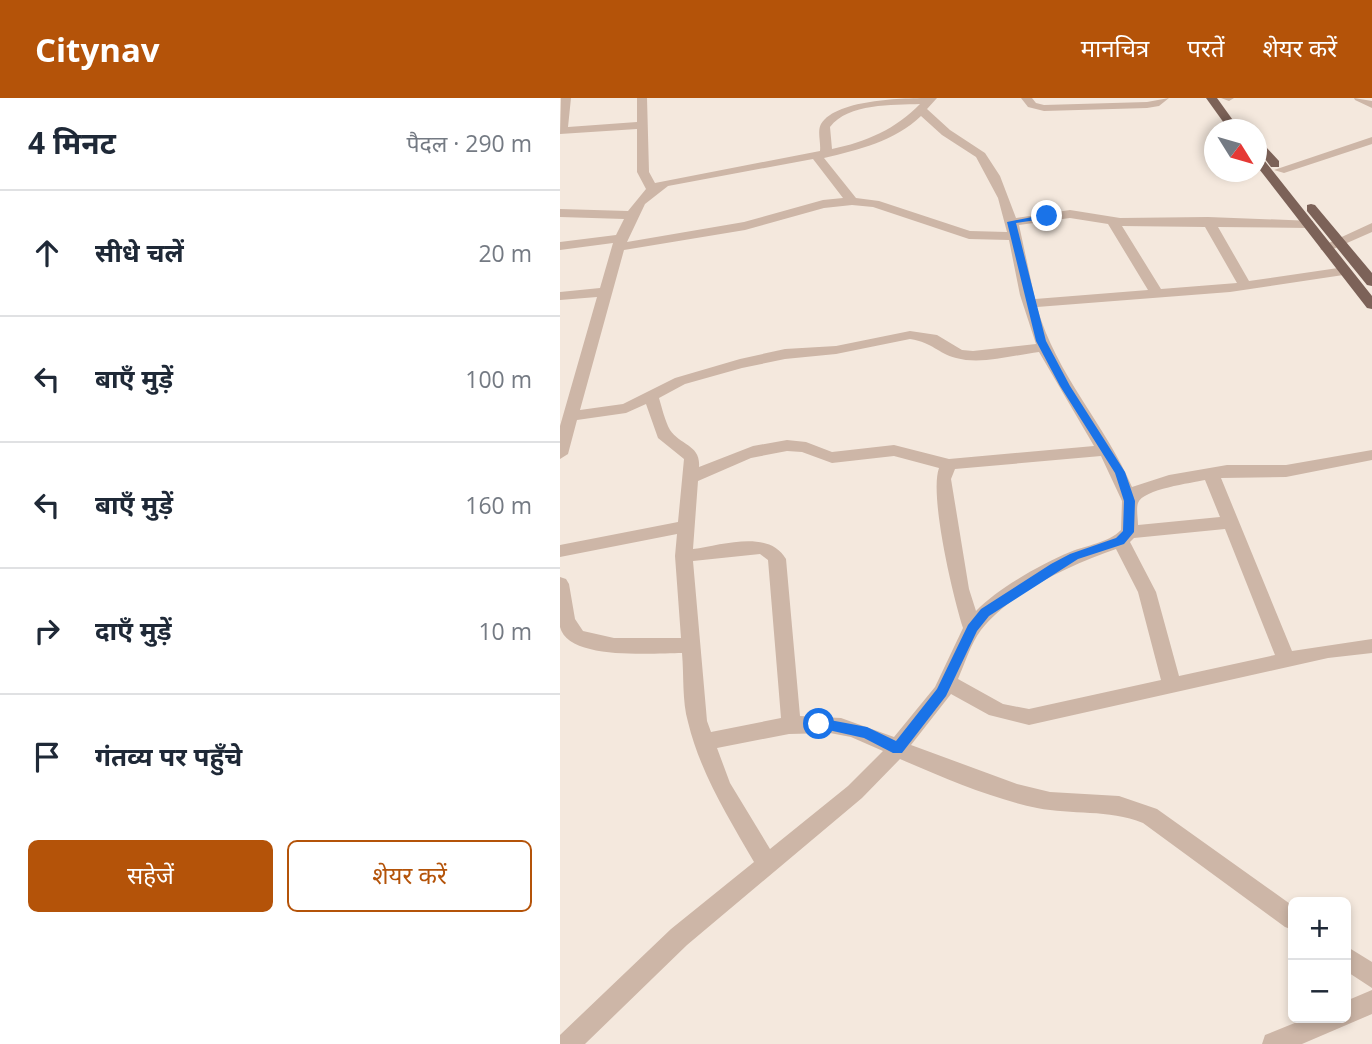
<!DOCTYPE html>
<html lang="hi">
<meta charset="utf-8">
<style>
:root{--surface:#fff;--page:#f2f2f3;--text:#1f2937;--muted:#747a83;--line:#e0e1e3;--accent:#b45309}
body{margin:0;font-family:"Open Sans","Noto Sans Devanagari",sans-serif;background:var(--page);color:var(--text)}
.controls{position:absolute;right:21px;bottom:21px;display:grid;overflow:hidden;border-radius:10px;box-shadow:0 4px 10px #0003}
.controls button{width:63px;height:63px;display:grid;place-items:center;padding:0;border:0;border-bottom:2px solid var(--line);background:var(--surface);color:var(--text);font:35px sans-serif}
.compass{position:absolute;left:644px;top:21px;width:63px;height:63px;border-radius:50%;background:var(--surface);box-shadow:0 4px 10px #0003;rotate:127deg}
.stop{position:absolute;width:21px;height:21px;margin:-16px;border:5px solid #1a73e8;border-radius:50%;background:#fff}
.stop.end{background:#1a73e8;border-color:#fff;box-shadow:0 2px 7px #0008}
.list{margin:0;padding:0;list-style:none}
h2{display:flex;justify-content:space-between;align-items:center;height:91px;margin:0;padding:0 28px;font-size:30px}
h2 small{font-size:23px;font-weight:400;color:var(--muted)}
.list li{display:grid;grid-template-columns:46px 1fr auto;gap:21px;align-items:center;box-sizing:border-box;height:126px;padding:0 28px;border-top:2px solid var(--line)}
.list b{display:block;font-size:26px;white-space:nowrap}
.list em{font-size:23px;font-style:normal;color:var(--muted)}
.actions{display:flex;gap:14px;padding:21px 28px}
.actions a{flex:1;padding:16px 0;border:2px solid var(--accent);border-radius:10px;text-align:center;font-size:24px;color:var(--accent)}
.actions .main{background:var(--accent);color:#fff}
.icon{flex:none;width:38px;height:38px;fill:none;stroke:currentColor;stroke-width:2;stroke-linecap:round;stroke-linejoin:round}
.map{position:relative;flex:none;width:812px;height:946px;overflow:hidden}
header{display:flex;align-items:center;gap:42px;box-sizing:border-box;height:98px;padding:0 35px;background:var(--accent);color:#fff}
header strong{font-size:33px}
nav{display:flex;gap:38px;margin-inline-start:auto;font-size:24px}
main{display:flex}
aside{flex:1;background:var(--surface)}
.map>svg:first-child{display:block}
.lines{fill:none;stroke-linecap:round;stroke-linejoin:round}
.minor{fill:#cdb6a7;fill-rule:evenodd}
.major{fill:#7c6258;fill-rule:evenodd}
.route{fill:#1a73e8}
</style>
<header>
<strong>Citynav</strong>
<nav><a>मानचित्र</a><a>परतें</a><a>शेयर करें</a></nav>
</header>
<main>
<aside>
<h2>4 मिनट<small>पैदल · 290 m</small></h2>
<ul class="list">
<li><svg class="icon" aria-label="ahead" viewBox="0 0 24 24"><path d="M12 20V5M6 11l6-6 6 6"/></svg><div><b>सीधे चलें</b></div><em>20 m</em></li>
<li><svg class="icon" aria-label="left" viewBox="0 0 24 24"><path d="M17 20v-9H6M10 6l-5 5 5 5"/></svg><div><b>बाएँ मुड़ें</b></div><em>100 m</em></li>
<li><svg class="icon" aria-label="left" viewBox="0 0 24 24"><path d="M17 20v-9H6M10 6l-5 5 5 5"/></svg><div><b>बाएँ मुड़ें</b></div><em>160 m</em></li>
<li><svg class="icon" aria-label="right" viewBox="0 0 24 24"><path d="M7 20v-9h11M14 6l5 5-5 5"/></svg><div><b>दाएँ मुड़ें</b></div><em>10 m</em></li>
<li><svg class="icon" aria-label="arrive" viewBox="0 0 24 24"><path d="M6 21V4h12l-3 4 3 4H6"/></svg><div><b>गंतव्य पर पहुँचे</b></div></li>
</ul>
<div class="actions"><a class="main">सहेजें</a><a>शेयर करें</a></div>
</aside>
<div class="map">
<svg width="812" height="946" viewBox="0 0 812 946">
<rect width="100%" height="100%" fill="#f4e8dd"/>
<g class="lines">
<path class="minor" d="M1,0H11L8,29L77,24V0H87L89,74L95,85L260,53C261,44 257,33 261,26C277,0 349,0 377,0L367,11L390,32L425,55L440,78L456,120L510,112L560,120L648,119L753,123V129L749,130L658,129L689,183L785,169L790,170V176L670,194L477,209C496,277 546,327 572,389L609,377L667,367H726L812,352V362L726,379L661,380L732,553L812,541V555L768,560L469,627L429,617L391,596L351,647L457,686L490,694L559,698L597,711L733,808V832L725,829L583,725C548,711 512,717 477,710C430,700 384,680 340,661L302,700L127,847L25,946H0V937L111,831L194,764C168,719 140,674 128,624C122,603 124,577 122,555C95,555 8,563 0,529C0,514 0,494 0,479L6,481L9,486L15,521L23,533L54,540H121L115,458L117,436L0,459V447L118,424L124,361L98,340L86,306L66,315L17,322L8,356L0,361V328L37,199L0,202V194L40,190L53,145L0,152V144L56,137L64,121L0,119V111L68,113L86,91L77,74V31L0,36ZM360,6C336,31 306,44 272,51L270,29C288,5 333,7 360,6ZM361,18L382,37L416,59L438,100L447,134L410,133L319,103L296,100L264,60C298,52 335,43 361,18ZM253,61L283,100L263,102L184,124L67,144L85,106L108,88ZM292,107L313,109L409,141L449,142L460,197L476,246L413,253L402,252L377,237L350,233L276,248L225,251L180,261L115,280L63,306L20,312L64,152L185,132L264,110ZM510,120L548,126L588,192L475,201L459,127ZM562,128L645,129L677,185L601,191ZM350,241C374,245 377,255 396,260C421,267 454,257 479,254L534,348L389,361L334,347L272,354L246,344L227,342L193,348L139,369C141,347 120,347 110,332C105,323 102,310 99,300L125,286L182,270L225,261L276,256ZM227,353L242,354L272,365L334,358L379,370C369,397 393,499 403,530L375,589L334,639L281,620L240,618L226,461C209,431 162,447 133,451L138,383L191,360ZM541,358L562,403L561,432C548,445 527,447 510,454C481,466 437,491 416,513L409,491L391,381L395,371ZM645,382L660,419L578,427C578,420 576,411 578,405C583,391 632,385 645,382ZM665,431L715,557L619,578L596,494L570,444L574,440ZM556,451L578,494L601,582L469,611L443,606L398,581C405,565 411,545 421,532C451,494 512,466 556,451ZM200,456L208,462L221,620L151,634L147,623L133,463ZM270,635L291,639L323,653L288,688L210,751L170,685L157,650L229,636Z
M461,0H472L476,5L484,7L587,4L609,0L599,8L587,10L484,13L468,9Z
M661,0H674L669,3Z
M794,0L812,3V10L795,2Z
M812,39V46L724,75L714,72Z
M812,125V134L771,152H761L760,149Z
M786,848L812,864V890L786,873Z
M812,892V916L742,946H702L705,937L747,920H786V903Z"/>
<path class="major" d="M646,0H657L680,32H669Z
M696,38L719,63V69H711L696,49Z
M696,56L700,57L812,198V211L807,210L696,67Z
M751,106L755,107L812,175V188L807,187L747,113V107Z"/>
</g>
<path class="route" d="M487,116L490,120L456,125L486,243L510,288L565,374L575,403L574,434L564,446L518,461L429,518L417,533L386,598L342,655H333L304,640L255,629V622L259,620L307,629L336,643L377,591L408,527L421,511L491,466L510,456L556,440L563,433L564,403L555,375L500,288L476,243L447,124Z"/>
</svg>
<div class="controls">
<button>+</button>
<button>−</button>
</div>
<svg class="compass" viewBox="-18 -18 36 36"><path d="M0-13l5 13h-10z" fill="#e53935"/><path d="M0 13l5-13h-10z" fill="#747a83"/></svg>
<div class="stop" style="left:259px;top:626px"></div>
<div class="stop end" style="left:487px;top:118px"></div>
</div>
</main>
